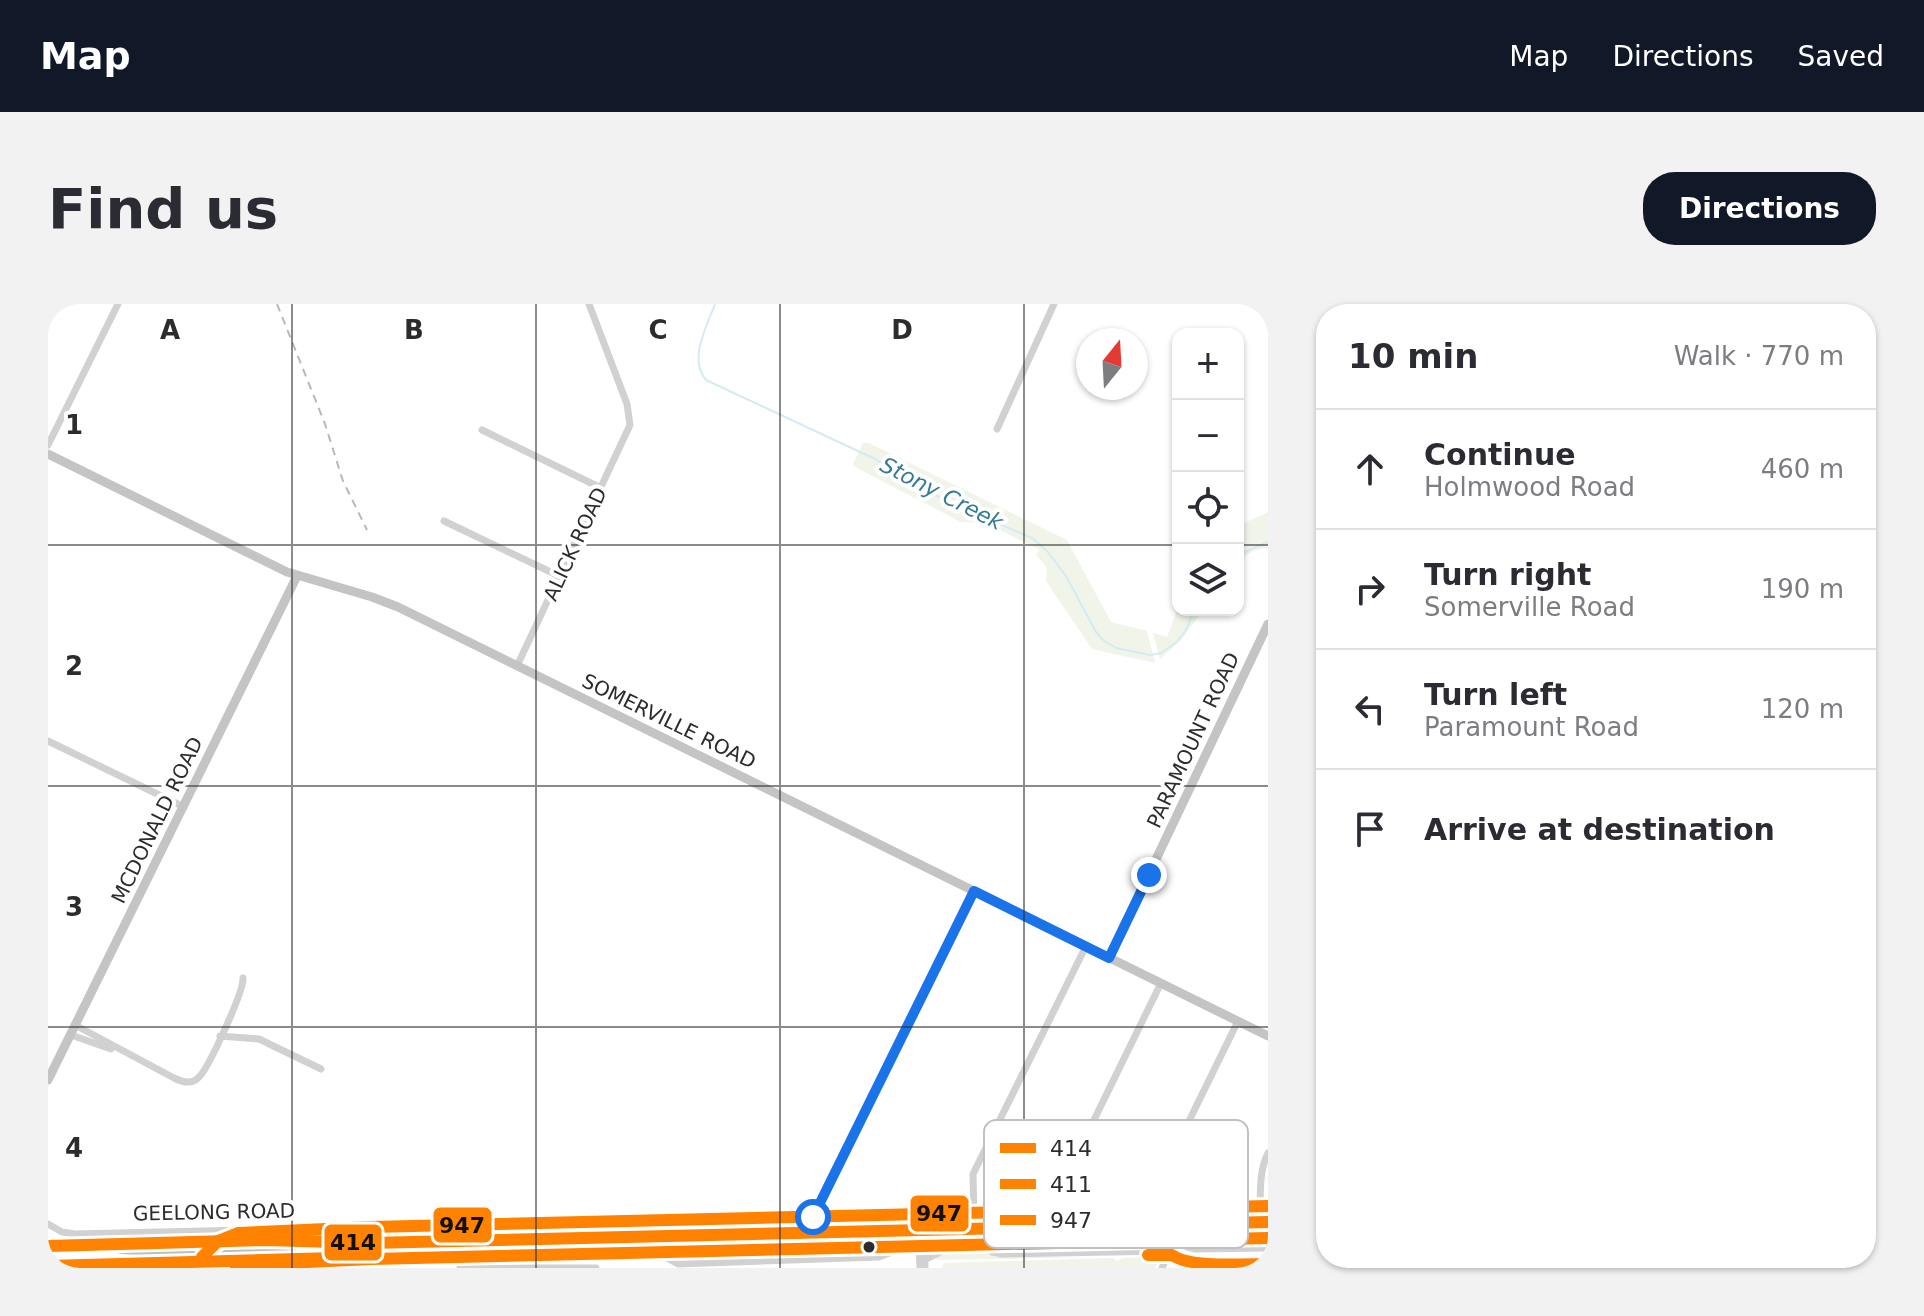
<!DOCTYPE html>
<meta charset="utf-8">
<style>
:root{--surface:#fff;--page:#f2f2f3;--text:#2b2b33;--muted:#7c7c81;--line:#e1e1e2;--accent:#111827}
body{margin:0;font-family:"DejaVu Sans",sans-serif;background:var(--page);color:var(--text)}
.controls{position:absolute;right:24px;top:24px;display:grid;overflow:hidden;border-radius:16px;box-shadow:0 2px 6px #0004}
.controls button{width:72px;height:72px;display:grid;place-items:center;padding:0;border:0;border-bottom:2px solid var(--line);background:var(--surface);color:var(--text);font:40px sans-serif}
.compass{position:absolute;left:1028px;top:24px;width:72px;height:72px;border-radius:50%;background:var(--surface);box-shadow:0 2px 6px #0004;rotate:18deg}
.stop{position:absolute;width:24px;height:24px;margin:-18px;border:6px solid #1a73e8;border-radius:50%;background:#fff}
.stop.end{background:#1a73e8;border-color:#fff;box-shadow:0 2px 8px #0008}
.list{margin:0;padding:0;list-style:none}
h2{display:flex;justify-content:space-between;align-items:center;height:104px;margin:0;padding:0 32px;font-size:34px}
h2 small{font-size:26px;font-weight:400;color:var(--muted)}
.list li{display:grid;grid-template-columns:52px 1fr auto;gap:24px;align-items:center;box-sizing:border-box;height:120px;padding:0 32px;border-top:2px solid var(--line)}
.list b{display:block;font-size:30px;white-space:nowrap}
.list p{margin:0;font-size:26px;white-space:nowrap;color:var(--muted)}
.list em{font-size:26px;font-style:normal;color:var(--muted)}
.icon{flex:none;width:44px;height:44px;fill:none;stroke:currentColor;stroke-width:2;stroke-linecap:round;stroke-linejoin:round}
.map{position:relative;flex:none;width:1220px;height:964px;overflow:hidden;border-radius:32px}
header{display:flex;align-items:center;gap:48px;box-sizing:border-box;height:112px;padding:0 40px;background:var(--accent);color:#fff}
header strong{font-size:38px}
nav{display:flex;gap:44px;margin-inline-start:auto;font-size:28px}
.intro{display:flex;align-items:center;justify-content:space-between;box-sizing:border-box;height:192px;padding:0 48px}
h1{margin:0;font-size:56px}
.button{padding:20px 36px;border-radius:32px;background:var(--accent);color:#fff;font-size:28px;font-weight:700}
main{display:flex;gap:48px;padding:0 48px}
aside{flex:1;background:var(--surface);border-radius:32px;box-shadow:0 2px 6px #0004}
.map>svg:first-child{display:block}
.green{fill:#f1f4e9}
.lines{fill:none;stroke-linecap:round;stroke-linejoin:round}
.stream{stroke:#d4ebf2;stroke-width:2}
.minor{stroke:#d1d1d1;stroke-width:7}
.major{stroke:#c4c4c4;stroke-width:9}
.highway{stroke:#bebebe;stroke-width:10}
.rail{stroke:#b8b8b8;stroke-width:2;stroke-dasharray:8 6;stroke-linecap:butt}
.highway-bridge{stroke:#bebebe;stroke-width:10}
.bus-1-casing{stroke:#fff;stroke-width:18}
.bus-2-casing{stroke:#fff;stroke-width:18}
.bus-3-casing{stroke:#fff;stroke-width:18}
.bus-1{stroke:#ff8200;stroke-width:12}
.bus-2{stroke:#ff8200;stroke-width:12}
.bus-3{stroke:#ff8200;stroke-width:12}
.route{stroke:#1a73e8;stroke-width:10}
.grid{fill:none;stroke:#2c2c2c;stroke-width:2;stroke-opacity:0.55}
.bus-dot{fill:#2c2c2c;stroke:#fff;stroke-width:3}
.labels{text-anchor:middle;stroke-width:8;stroke-linejoin:round;paint-order:stroke}
.street-label{font-size:20px;fill:#2c2c2c;stroke:#fff}
.water-label{font-size:22px;font-style:italic;fill:#347b93;stroke:#fff}
.key{fill:#fff;stroke:#c0c0c0;stroke-width:2}
.key-label{font-size:22px;fill:#2c2c2c}
.grid-label{font-size:26px;text-anchor:middle;font-weight:bold;fill:#2c2c2c;stroke:#fff;stroke-width:8;stroke-linejoin:round;paint-order:stroke}
.line-badge{stroke:#fff;stroke-width:3}
.pale-badge-label{font-size:22px;text-anchor:middle;font-weight:bold;fill:#111}
</style>
<header>
<strong>Map</strong>
<nav><a>Map</a><a>Directions</a><a>Saved</a></nav>
</header>
<div class="intro"><h1>Find us</h1><a class="button">Directions</a></div>
<main>
<div class="map">
<svg width="1220" height="964" viewBox="0 0 1220 964">
<rect width="100%" height="100%" fill="#fff"/>
<path class="green" d="M815,139H821L1019,236L1063,318L1099,327L1107,359L1044,345L998,277L999,264L988,251L992,246L938,219L913,218L807,163L805,160Z
M1220,208V243L1203,248L1190,258V222Z
M1130,304L1155,306L1134,335L1112,355L1105,329L1119,333Z
M1208,923L1210,927L1202,928L1128,930L1124,927L1127,925Z
M1016,927L1017,931L1009,933H886V930Z
M1108,940L1114,944L1104,945L1095,941L958,947H947L943,943Z
M934,944L948,953H1053L889,956L887,953L913,945Z
M1112,953L1107,964H894L896,959L1064,954L1070,957L1074,954Z"/>
<g class="lines">
<path class="stream" d="M667,0C659,22 640,55 658,76L827,155L865,180L907,201L984,234L999,247L1018,272L1048,328L1055,336L1068,344L1102,351L1113,349L1129,338L1139,324L1146,306
M1190,251L1220,238"/>
<path class="minor" d="M949,125L1006,0
M434,126L553,184
M0,141L70,0
M396,217L511,272
M469,362L582,121L579,100L541,0
M0,437L136,503
M27,721L126,774C134,778 143,781 150,774C160,766 196,687 195,674
M23,731L63,745
M172,732L211,735L273,765
M1118,910L1117,866L1190,717
M926,914L925,870L1038,642
M764,917L926,587
M1211,918C1214,895 1209,871 1220,849
M0,920L14,928L27,930L576,917
M870,922L872,964
M1014,923L1022,911L1021,867L1113,679
M338,924L362,936
M876,926L877,964
M1131,935L1139,943L1146,945L1220,944
M935,939L944,948L954,950L1119,947
M854,944L831,953L630,960L617,953L609,927L611,923L619,921L1194,908L1205,918
M878,955L906,941
M412,964H548
M1114,964L1126,935"/>
<path class="major" d="M0,150L239,268L324,293L350,303L1220,732
M1061,654L1220,320
M0,776L249,272"/>
<path class="highway" d="M621,933L1220,918
M0,942L218,936L322,939L586,933
M70,944C101,951 147,937 172,955
M626,947L1220,933
M172,955L184,947L195,944L275,943
M0,962L588,947"/>
<path class="rail" d="M229,0L277,120L295,177L319,226"/>
<path class="highway-bridge" d="M586,933H621
M588,947H626"/>
<g class="bus-1-casing">
<path id="bus-1" d="M0,942L218,936L322,939L1220,918
M0,962L320,953"/>
</g>
<g class="bus-2-casing">
<path id="bus-2" d="M1100,951H1124C1142,964 1195,960 1220,960
M188,964L195,961L323,955L1220,934"/>
</g>
<g class="bus-3-casing">
<path id="bus-3" d="M154,953L170,937L190,929L322,923L1220,902"/>
</g>
<use href="#bus-1" class="bus-1"/>
<use href="#bus-2" class="bus-2"/>
<use href="#bus-3" class="bus-3"/>
</g>
<g class="lines">
<path class="route" d="M765,913L926,587L1061,654L1101,571"/>
</g>
<path class="grid" d="M244,0V964M488,0V964M732,0V964M976,0V964M0,241H1130M1190,241H1220M0,482H1220M0,723H1220"/>
<circle class="bus-dot" cx="821" cy="943" r="7"/>
<g class="labels">
<g class="street-label">
<text transform="translate(527 240) rotate(-65)" y="7">ALICK ROAD</text>
<text transform="translate(621 417) rotate(26)" y="7">SOMERVILLE ROAD</text>
<text transform="translate(1145 436) rotate(-65)" y="7">PARAMOUNT ROAD</text>
<text transform="translate(109 516) rotate(-64)" y="7">MCDONALD ROAD</text>
<text transform="translate(166 908) rotate(-1)" y="7">GEELONG ROAD</text>
</g>
<g class="water-label">
<text transform="translate(894 189) rotate(27)" y="8">Stony Creek</text>
</g>
</g>
<rect x="936" y="816" width="264" height="128" rx="12" class="key"/>
<rect x="952" y="839" width="36" height="10" fill="#ff8200"/>
<rect x="952" y="875" width="36" height="10" fill="#ff8200"/>
<rect x="952" y="911" width="36" height="10" fill="#ff8200"/>
<g class="key-label">
<text x="1002" y="852">414</text>
<text x="1002" y="888">411</text>
<text x="1002" y="924">947</text>
</g>
<g class="grid-label">
<text x="122" y="35">A</text>
<text x="366" y="35">B</text>
<text x="610" y="35">C</text>
<text x="854" y="35">D</text>
<text x="26" y="130">1</text>
<text x="26" y="371">2</text>
<text x="26" y="612">3</text>
<text x="26" y="853">4</text>
</g>
<g class="line-badge">
<rect x="861" y="890" width="61" height="39" rx="8" fill="#ff8200"/>
<rect x="384" y="902" width="61" height="38" rx="8" fill="#ff8200"/>
<rect x="275" y="919" width="60" height="39" rx="8" fill="#ff8200"/>
</g>
<g class="pale-badge-label">
<text x="891" y="917">947</text>
<text x="414" y="929">947</text>
<text x="305" y="946">414</text>
</g>
</svg>
<div class="controls">
<button>+</button>
<button>−</button>
<button><svg class="icon" aria-label="locate" viewBox="0 0 24 24"><circle cx="12" cy="12" r="6"/><path d="M12 2v4M12 18v4M2 12h4M18 12h4"/></svg></button>
<button><svg class="icon" aria-label="layers" viewBox="0 0 24 24"><path d="M12 4l9 5-9 5-9-5zM3 14l9 5 9-5"/></svg></button>
</div>
<svg class="compass" viewBox="-18 -18 36 36"><path d="M0-13l5 13h-10z" fill="#e53935"/><path d="M0 13l5-13h-10z" fill="#7c7c81"/></svg>
<div class="stop" style="left:765px;top:913px"></div>
<div class="stop end" style="left:1101px;top:571px"></div>
</div>
<aside>
<h2>10 min<small>Walk · 770 m</small></h2>
<ul class="list">
<li><svg class="icon" aria-label="ahead" viewBox="0 0 24 24"><path d="M12 20V5M6 11l6-6 6 6"/></svg><div><b>Continue</b><p>Holmwood Road</p></div><em>460 m</em></li>
<li><svg class="icon" aria-label="right" viewBox="0 0 24 24"><path d="M7 20v-9h11M14 6l5 5-5 5"/></svg><div><b>Turn right</b><p>Somerville Road</p></div><em>190 m</em></li>
<li><svg class="icon" aria-label="left" viewBox="0 0 24 24"><path d="M17 20v-9H6M10 6l-5 5 5 5"/></svg><div><b>Turn left</b><p>Paramount Road</p></div><em>120 m</em></li>
<li><svg class="icon" aria-label="arrive" viewBox="0 0 24 24"><path d="M6 21V4h12l-3 4 3 4H6"/></svg><div><b>Arrive at destination</b></div></li>
</ul>
</aside>
</main>
